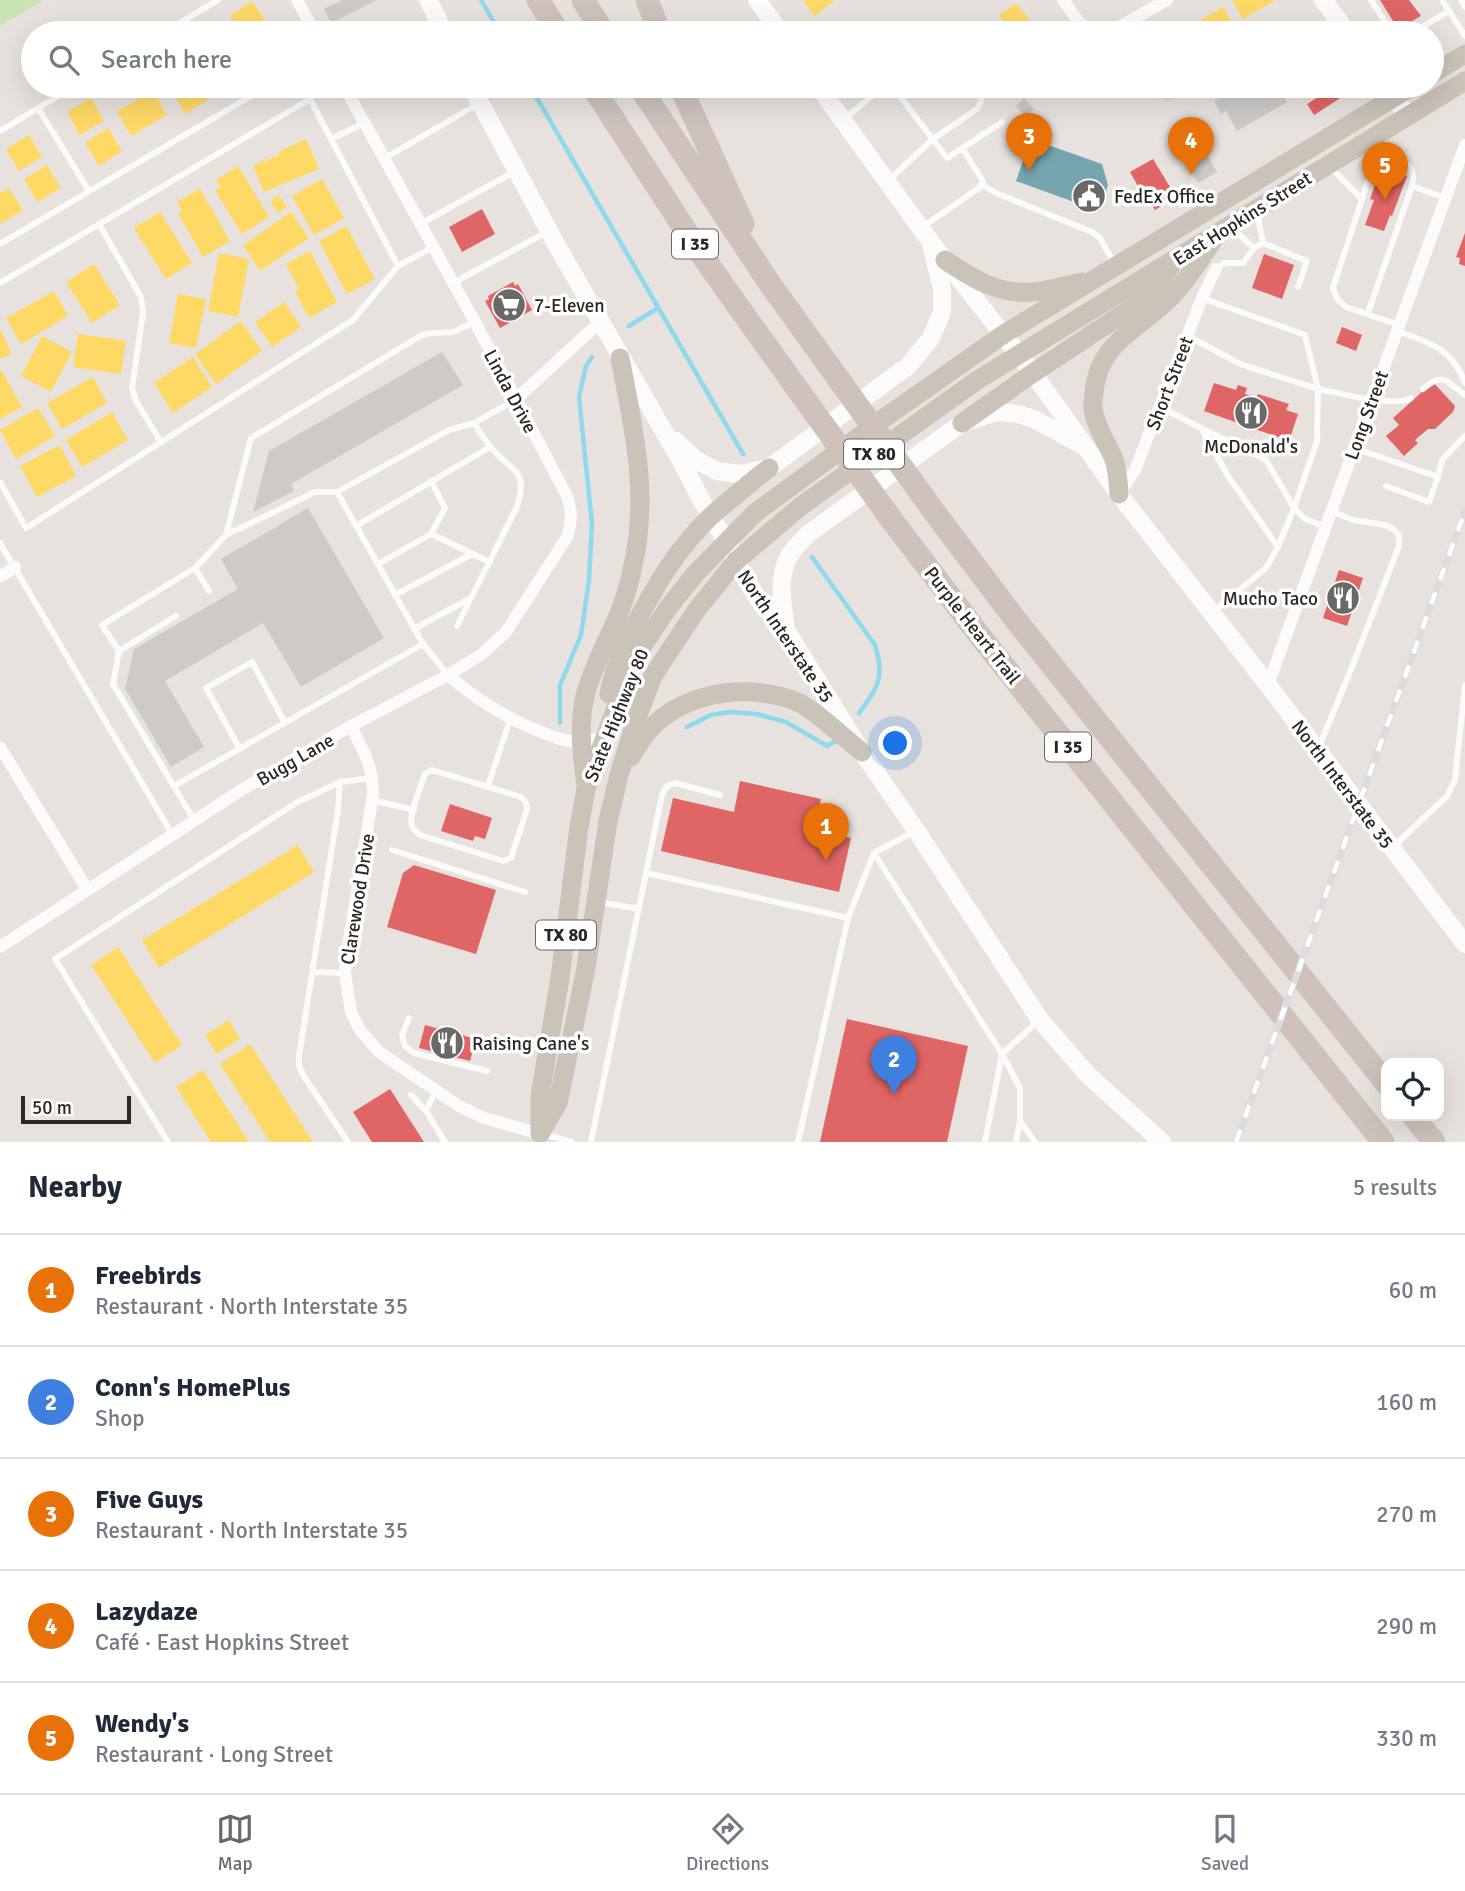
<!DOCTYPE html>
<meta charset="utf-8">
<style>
:root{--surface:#fff;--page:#f2f2f3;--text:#1f2937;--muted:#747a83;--line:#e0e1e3;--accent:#6b6967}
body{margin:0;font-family:Signika,sans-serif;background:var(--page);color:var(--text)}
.controls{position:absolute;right:21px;bottom:21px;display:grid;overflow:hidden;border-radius:14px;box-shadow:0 7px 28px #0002}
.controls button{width:63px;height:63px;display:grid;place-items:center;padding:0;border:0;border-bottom:2px solid var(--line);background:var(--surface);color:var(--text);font:35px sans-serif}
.scale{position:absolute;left:21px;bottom:18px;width:110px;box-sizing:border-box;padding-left:7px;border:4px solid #282828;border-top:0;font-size:19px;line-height:24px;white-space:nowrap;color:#282828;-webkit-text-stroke:5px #fff;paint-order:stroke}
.you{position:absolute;left:896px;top:744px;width:24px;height:24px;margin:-18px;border:5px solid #fff;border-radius:50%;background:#1a73e8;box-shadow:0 0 0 10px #1a73e833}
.badge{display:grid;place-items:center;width:46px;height:46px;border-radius:50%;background:var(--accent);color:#fff;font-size:23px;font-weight:700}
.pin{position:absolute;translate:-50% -58px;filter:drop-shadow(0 2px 4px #0008)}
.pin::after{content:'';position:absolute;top:37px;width:24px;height:21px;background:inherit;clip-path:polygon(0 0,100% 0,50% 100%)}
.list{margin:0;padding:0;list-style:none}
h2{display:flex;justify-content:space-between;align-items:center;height:91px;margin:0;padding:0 28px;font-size:30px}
h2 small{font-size:23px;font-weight:400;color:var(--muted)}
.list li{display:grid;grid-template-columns:46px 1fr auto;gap:21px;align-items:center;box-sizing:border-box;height:112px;padding:0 28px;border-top:2px solid var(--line)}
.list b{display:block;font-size:26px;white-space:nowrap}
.list p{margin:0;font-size:23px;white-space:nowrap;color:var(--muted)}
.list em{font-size:23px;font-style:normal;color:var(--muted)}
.icon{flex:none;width:38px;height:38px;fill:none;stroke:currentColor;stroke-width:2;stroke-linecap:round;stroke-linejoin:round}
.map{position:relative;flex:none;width:1465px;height:1142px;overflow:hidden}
.search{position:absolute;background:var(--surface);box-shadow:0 7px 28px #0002;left:21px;right:21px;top:21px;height:77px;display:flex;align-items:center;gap:18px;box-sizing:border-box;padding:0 24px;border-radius:38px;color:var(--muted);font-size:26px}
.sheet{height:651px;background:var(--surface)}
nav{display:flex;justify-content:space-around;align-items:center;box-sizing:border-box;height:98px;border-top:2px solid var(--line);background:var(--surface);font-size:19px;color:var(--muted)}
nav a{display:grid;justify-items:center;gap:4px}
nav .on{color:var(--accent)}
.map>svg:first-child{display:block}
.green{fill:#cae3b4}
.homes{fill:#ffd966}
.shops{fill:#e06666}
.public{fill:#76a5af}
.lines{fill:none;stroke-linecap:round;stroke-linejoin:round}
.stream{stroke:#8ed9eb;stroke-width:4.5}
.building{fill:#cecac7}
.lane{stroke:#fbfbfa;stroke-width:6}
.street{stroke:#fbfbfa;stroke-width:12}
.secondary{stroke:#fbfbfa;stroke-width:18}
.primary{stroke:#c9c3b8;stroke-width:19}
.highway{stroke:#cec2bb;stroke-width:23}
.rail-casing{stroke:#dcdcde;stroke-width:7}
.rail{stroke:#fff;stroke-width:4.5;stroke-dasharray:13;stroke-linecap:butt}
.labels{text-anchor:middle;stroke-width:7;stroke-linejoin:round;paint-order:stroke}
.shield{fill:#fff;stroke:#686868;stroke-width:2}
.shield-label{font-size:18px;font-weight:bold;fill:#282828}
.poi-label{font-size:19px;fill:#282828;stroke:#fff;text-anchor:start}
.street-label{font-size:19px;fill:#282828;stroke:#fff}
</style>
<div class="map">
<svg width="1465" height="1142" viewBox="0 0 1465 1142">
<rect width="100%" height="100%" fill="#e7e2dd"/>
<path class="green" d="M0,0H44L0,26Z"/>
<path class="homes" d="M803,0H835L815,16Z
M1232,0H1276L1243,19Z
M252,1L267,23L251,33H241L230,16Z
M1016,3L1035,28L1028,33H1013L999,15Z
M1223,7L1237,31L1233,33H1198L1193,24Z
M169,86H199L208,100L185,114Z
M1069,86H1107L1106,96L1068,91Z
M153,91L167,115L131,136L117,111Z
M91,98L104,121L80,135L67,112Z
M108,128L122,151L99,166L85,143Z
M29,135L42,157L19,171L6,149Z
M306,139L319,169L264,192L253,166L279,155L278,152Z
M47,165L61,188L37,202L24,179Z
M238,166L269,217L242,234L215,190L221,187L216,180Z
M322,179L344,218L314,235L292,196Z
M9,188L23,210L0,224V193Z
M200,189L230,241L203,257L178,213L182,210L177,202Z
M279,195L287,207L278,213L270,201Z
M160,212L192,263L166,279L134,228Z
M291,212L309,238L260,271L243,245Z
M346,226L375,279L347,294L319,241Z
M310,251L337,302L309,318L295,291L299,289L286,264Z
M219,253L249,259L238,317L208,311Z
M94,264L120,305L92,323L66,282Z
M54,291L68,316L21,344L6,318Z
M178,294L206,299L196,348L169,343Z
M284,302L301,327L272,347L255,322Z
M241,321L262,351L216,384L195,354Z
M0,329L12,354L0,359Z
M78,334L126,341L121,374L73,367Z
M42,336L72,352L51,392L21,376Z
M193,357L212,387L173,413L154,383Z
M2,371L22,407L0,419V372Z
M93,377L107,403L62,429L47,403Z
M38,408L55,436L16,459L0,430Z
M112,412L128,440L82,467L66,440Z
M60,445L76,476L37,497L20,466Z
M298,845L314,872L159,968L142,940Z
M118,947L182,1045L155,1063L91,965Z
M229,1020L240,1039L216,1054L205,1035Z
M250,1044L313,1142H270L220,1064Z
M203,1070L249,1142H211L176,1087Z"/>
<path class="shops" d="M1380,0H1409L1421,16L1398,29Z
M1335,86L1342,97L1314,115L1307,104Z
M1153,159L1176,197L1155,210L1144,193L1140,195L1137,189L1139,188L1130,172Z
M1386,169L1407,176L1392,216L1390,215L1384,231L1365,225L1374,200L1370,199L1375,185L1380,186Z
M482,209L495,234L462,252L449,227Z
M1465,233V266L1459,264L1460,258L1456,257Z
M1264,254L1294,265L1282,299L1252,288Z
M513,282L515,286L518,284L532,310L500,328L485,301L489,299L488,296Z
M1342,327L1362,335L1356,351L1336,343Z
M1433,382L1455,406L1453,412L1435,429H1428L1415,440L1418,443L1404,456L1386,436L1399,425L1393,418Z
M1214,383L1236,390L1238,385L1247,388L1245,394L1256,398L1258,394L1289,404L1286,410L1298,414L1289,441L1204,411Z
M1339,570L1363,578L1347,626L1323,618Z
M740,781L821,799L814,830L851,838L839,892L661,851L673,798L734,812Z
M450,804L492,818L485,839L475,836L473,841L441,831Z
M414,865L496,890L476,954L387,927L403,873Z
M847,1019L968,1046L947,1142H820Z
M425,1025L476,1039L470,1061L419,1048Z
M390,1089L424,1142H372L353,1112Z"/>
<path class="public" d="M1031,139L1102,164L1108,185L1099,211L1016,181Z"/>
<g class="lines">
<path class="stream" d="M481,0L500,33
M530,86L743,454
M629,326L658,308
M812,557L875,645C885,677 878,688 859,713
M560,723V685L581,635L589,580L592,524L579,397L586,366L592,357
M687,727L711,715L730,712L756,714L786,722L827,746L834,742"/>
</g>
<path class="building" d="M342,0H377L331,23L324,9Z
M1159,86H1185L1187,88L1167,100Z
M1240,86H1296L1282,93L1287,102L1237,131L1226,111L1221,114L1214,101Z
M1024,98L1034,109L1026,117L1016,106Z
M1192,129L1217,172L1198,183L1173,141Z
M442,352L463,385L291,484L294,491L253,512L269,451Z
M308,508L384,638L301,687L263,623L165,681L204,747L171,767L125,689L134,649L238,589L221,559Z"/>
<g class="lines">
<path class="lane" d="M1371,0L1392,33
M1442,0L1465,36
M1461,0L1465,7
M163,33L218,0
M907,33L920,24H928L937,33
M1412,33L1449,11
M889,86L893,87L947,158L1002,122
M38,108L89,191
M844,119L884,86
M0,131L75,86
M331,139L364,123
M962,148L983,181L981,184L998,194L1092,232L1100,238L1114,263
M385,158L478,104
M1329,166L1362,199C1366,188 1369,170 1380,163C1388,156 1406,160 1411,169C1414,174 1413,180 1412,186L1445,198
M888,181L933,139L977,109L981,102L980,95L975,86
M1362,199L1333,288L1337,299L1346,307L1399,325
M99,224L141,297L143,313L132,388L136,401L161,442
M420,224L514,172
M1231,227L1254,248
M921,228L979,188L981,184
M1263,243L1307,261L1298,287
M0,244L268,86
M1216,269L1225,263H1243L1254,248L1263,243L1257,212
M0,283L310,99L398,266
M453,283L547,232
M1202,298L1305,335L1318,389C1339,393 1394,408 1411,398
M1368,313L1412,186
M1397,331C1429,342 1453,349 1465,383
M1188,336L1240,364L1318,389L1317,441L1294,508L1278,547L1266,568L1212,613
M1423,389C1444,371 1446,382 1465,395
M1160,407L1201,428L1228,476L1278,547
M1203,429L1266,460L1294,508L1305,519L1326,527
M1354,448L1438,477L1442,460L1465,436
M431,481L445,508L431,534L490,562
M0,482L26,528L353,320L398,266L433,247
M1386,486L1429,502L1438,477
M337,492L423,644L448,675
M356,526L490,447
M226,535L251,438L422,335L431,333L453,332L475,322
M0,543L172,834
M378,564L431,534
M195,568L209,591
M395,595L472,554
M176,616L119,651L113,684L194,820
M457,626L517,507C526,474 520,476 498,455C488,446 481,434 474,423
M414,629L471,598
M119,651L102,625L195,568L226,535L315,492H337L449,430L474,423L515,400
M240,749L206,688L252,662L285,723
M1318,749L1348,677L1399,546V535L1393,529L1385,525L1353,520L1331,511
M432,770L521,797C525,801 527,803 527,809L511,858L503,861L420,835C417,832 414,831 412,826C408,816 421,786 425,774Z
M340,782L338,810L299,1056V1066L303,1075L348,1142
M174,786L423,644
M488,786L510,720
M372,800L414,810
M1394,846L1447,796L1455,780L1465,685
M392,850L525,892
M874,853L1002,1054L1020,1088V1121L1016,1142
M646,873L662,795L667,786L675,783L720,795
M599,902L639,909
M313,972L345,973
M409,1018L402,1035L405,1046L414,1053L487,1071
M436,1091L426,1111L445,1142
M411,1095L426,1111
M1020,1121L1035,1142
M542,1134L572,1142
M168,1142L55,959L296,803L340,782L371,778
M591,1142L646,873L848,918L874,853L915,831
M798,1142L848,918
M985,1142L1002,1054L1038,1021"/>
<path class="street" d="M297,0L315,33
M1063,0L1078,21L1086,28L1096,32H1110L1167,0
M515,400L600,322
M1119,494L1135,470L1202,298L1216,269
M0,577L15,567
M448,675C476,699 502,716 536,730C549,735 564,742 578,742C587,741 596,739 605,738
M1268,685L1465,145
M351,726C364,752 373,766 373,795L349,940L345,973L351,1012L360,1030L379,1052L459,1106L484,1118L540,1134
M0,747L87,889
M0,947L243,789L351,726L448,675L482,654L506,632L567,537C572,522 572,511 567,496L475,322L344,86"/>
<path class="secondary" d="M428,0L445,33
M757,0L781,33
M1323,0L1348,33
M471,86L556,244L681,461L703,503L726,541L743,575L763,606L786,630L862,752L916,830L1040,1020L1088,1075L1162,1142
M818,86L930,241L1033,373L1119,494L1268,685L1465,944
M1386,86L1408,116
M676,441L696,460L717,471L740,474L769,468L908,366L931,338L942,312V289L931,245
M786,630C783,604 775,574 793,550C797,545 803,540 808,534L962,423L998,412L1018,414L1034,419L1080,444"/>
<path class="primary" d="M1432,74L1465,54
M945,260C972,278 998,295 1032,292C1049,291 1066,285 1082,282
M962,423L1033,373L1135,306L1160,283L1172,264
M1119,494C1118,483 1118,468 1113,457C1106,441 1095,426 1093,408C1092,403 1094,397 1094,392C1099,340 1141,329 1173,295C1189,278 1201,258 1214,239
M609,694C613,670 625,645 636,623C656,584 678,548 710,517C729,500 749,484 769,468
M631,757C636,749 640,741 646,734C673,700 721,688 762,693C776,695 791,698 803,705C823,717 844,738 862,752
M586,786C582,755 578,726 585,696C592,668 607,642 618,616C624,601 629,586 632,570C650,496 634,431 620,358
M540,1131V1096L560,978L579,827L586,789L628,675L644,644L668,608L695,574L755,513L890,414L1004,334L1413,86
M540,1134L558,1103L586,968L608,821L619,775L635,723L653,676L695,612L736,561L801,506L976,381L1465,81"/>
<path class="highway" d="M538,0L559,33
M583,0L604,33
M647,0L660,33
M592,86L697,248L742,312L891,519L980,636L1383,1142
M639,86L770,284L935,513L1015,619L1386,1083
M680,86L743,224
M1413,1116L1434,1142"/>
<g class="rail-casing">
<path id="rail" d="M1236,1142L1465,511"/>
</g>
<use href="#rail" class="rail"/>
</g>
<defs>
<g id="civic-disc" transform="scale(1.75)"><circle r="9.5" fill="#6b6967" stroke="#fff"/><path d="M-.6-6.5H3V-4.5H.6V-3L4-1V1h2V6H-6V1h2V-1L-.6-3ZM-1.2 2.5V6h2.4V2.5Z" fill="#fff"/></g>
<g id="supermarket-disc" transform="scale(1.75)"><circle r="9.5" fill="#6b6967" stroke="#fff"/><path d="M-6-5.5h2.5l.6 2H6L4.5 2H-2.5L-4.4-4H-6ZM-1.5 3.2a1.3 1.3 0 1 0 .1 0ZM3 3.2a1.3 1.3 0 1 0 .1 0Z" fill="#fff"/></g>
<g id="restaurant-disc" transform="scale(1.75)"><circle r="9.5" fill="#6b6967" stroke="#fff"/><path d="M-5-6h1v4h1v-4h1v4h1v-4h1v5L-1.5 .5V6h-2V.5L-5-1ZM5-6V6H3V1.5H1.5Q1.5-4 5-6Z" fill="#fff"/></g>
</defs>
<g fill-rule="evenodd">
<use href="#civic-disc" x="1089" y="196"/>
<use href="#supermarket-disc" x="509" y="305"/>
<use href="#restaurant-disc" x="1251" y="413"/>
<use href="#restaurant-disc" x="1343" y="598"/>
<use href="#restaurant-disc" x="447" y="1043"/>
</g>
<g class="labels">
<g class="shield">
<rect x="672" y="229.5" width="46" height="29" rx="5"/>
<rect x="844" y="439.5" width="60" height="29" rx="5"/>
<rect x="1045" y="732.5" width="46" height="29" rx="5"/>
<rect x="536" y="920.5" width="60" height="29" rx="5"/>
</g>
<g class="shield-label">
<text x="695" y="250">I 35</text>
<text x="874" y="460">TX 80</text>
<text x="1068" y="753">I 35</text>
<text x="566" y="941">TX 80</text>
</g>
<g class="poi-label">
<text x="1114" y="203">FedEx Office</text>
<text x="534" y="312">7-Eleven</text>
<text x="1251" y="453" text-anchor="middle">McDonald's</text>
<text x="1318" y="605" text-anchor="end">Mucho Taco</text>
<text x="472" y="1050">Raising Cane's</text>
</g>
<g class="street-label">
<text transform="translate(1242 218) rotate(-32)" y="7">East Hopkins Street</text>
<text transform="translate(1169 383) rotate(-69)" y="7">Short Street</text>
<text transform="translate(511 391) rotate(62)" y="7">Linda Drive</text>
<text transform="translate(1366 415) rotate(-70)" y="7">Long Street</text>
<text transform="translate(973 625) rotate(52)" y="7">Purple Heart Trail</text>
<text transform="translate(786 636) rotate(56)" y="7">North Interstate 35</text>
<text transform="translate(616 715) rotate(-68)" y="7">State Highway 80</text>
<text transform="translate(295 759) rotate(-30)" y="7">Bugg Lane</text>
<text transform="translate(1343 784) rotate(53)" y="7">North Interstate 35</text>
<text transform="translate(357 899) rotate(-81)" y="7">Clarewood Drive</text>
</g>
</g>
</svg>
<div class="controls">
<button><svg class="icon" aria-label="locate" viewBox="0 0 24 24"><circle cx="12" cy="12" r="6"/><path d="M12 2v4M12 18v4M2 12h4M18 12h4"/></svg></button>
</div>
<div class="scale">50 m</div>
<div class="you"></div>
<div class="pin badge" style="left:826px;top:861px;background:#e8710a">1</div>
<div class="pin badge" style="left:894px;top:1094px;background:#3f7fe0">2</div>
<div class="pin badge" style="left:1029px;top:171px;background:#e8710a">3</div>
<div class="pin badge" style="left:1191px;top:175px;background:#e8710a">4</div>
<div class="pin badge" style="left:1385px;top:200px;background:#e8710a">5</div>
<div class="search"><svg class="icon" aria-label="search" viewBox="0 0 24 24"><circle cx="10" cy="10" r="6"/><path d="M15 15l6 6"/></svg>Search here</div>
</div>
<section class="sheet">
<h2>Nearby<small>5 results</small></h2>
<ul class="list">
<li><span class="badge" style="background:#e8710a">1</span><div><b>Freebirds</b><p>Restaurant · North Interstate 35</p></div><em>60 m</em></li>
<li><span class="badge" style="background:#3f7fe0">2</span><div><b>Conn's HomePlus</b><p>Shop</p></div><em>160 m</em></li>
<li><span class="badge" style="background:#e8710a">3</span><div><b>Five Guys</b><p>Restaurant · North Interstate 35</p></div><em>270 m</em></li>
<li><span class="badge" style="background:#e8710a">4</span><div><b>Lazydaze</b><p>Café · East Hopkins Street</p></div><em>290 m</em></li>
<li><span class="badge" style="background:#e8710a">5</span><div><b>Wendy's</b><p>Restaurant · Long Street</p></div><em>330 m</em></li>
</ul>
</section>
<nav>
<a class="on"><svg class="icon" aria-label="map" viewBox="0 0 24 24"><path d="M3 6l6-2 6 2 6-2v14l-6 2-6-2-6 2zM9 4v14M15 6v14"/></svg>Map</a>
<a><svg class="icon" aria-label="directions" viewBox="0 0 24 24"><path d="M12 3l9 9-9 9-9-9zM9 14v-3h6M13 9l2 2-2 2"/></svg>Directions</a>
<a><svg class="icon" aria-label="saved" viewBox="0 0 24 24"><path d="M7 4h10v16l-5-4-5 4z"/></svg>Saved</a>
</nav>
